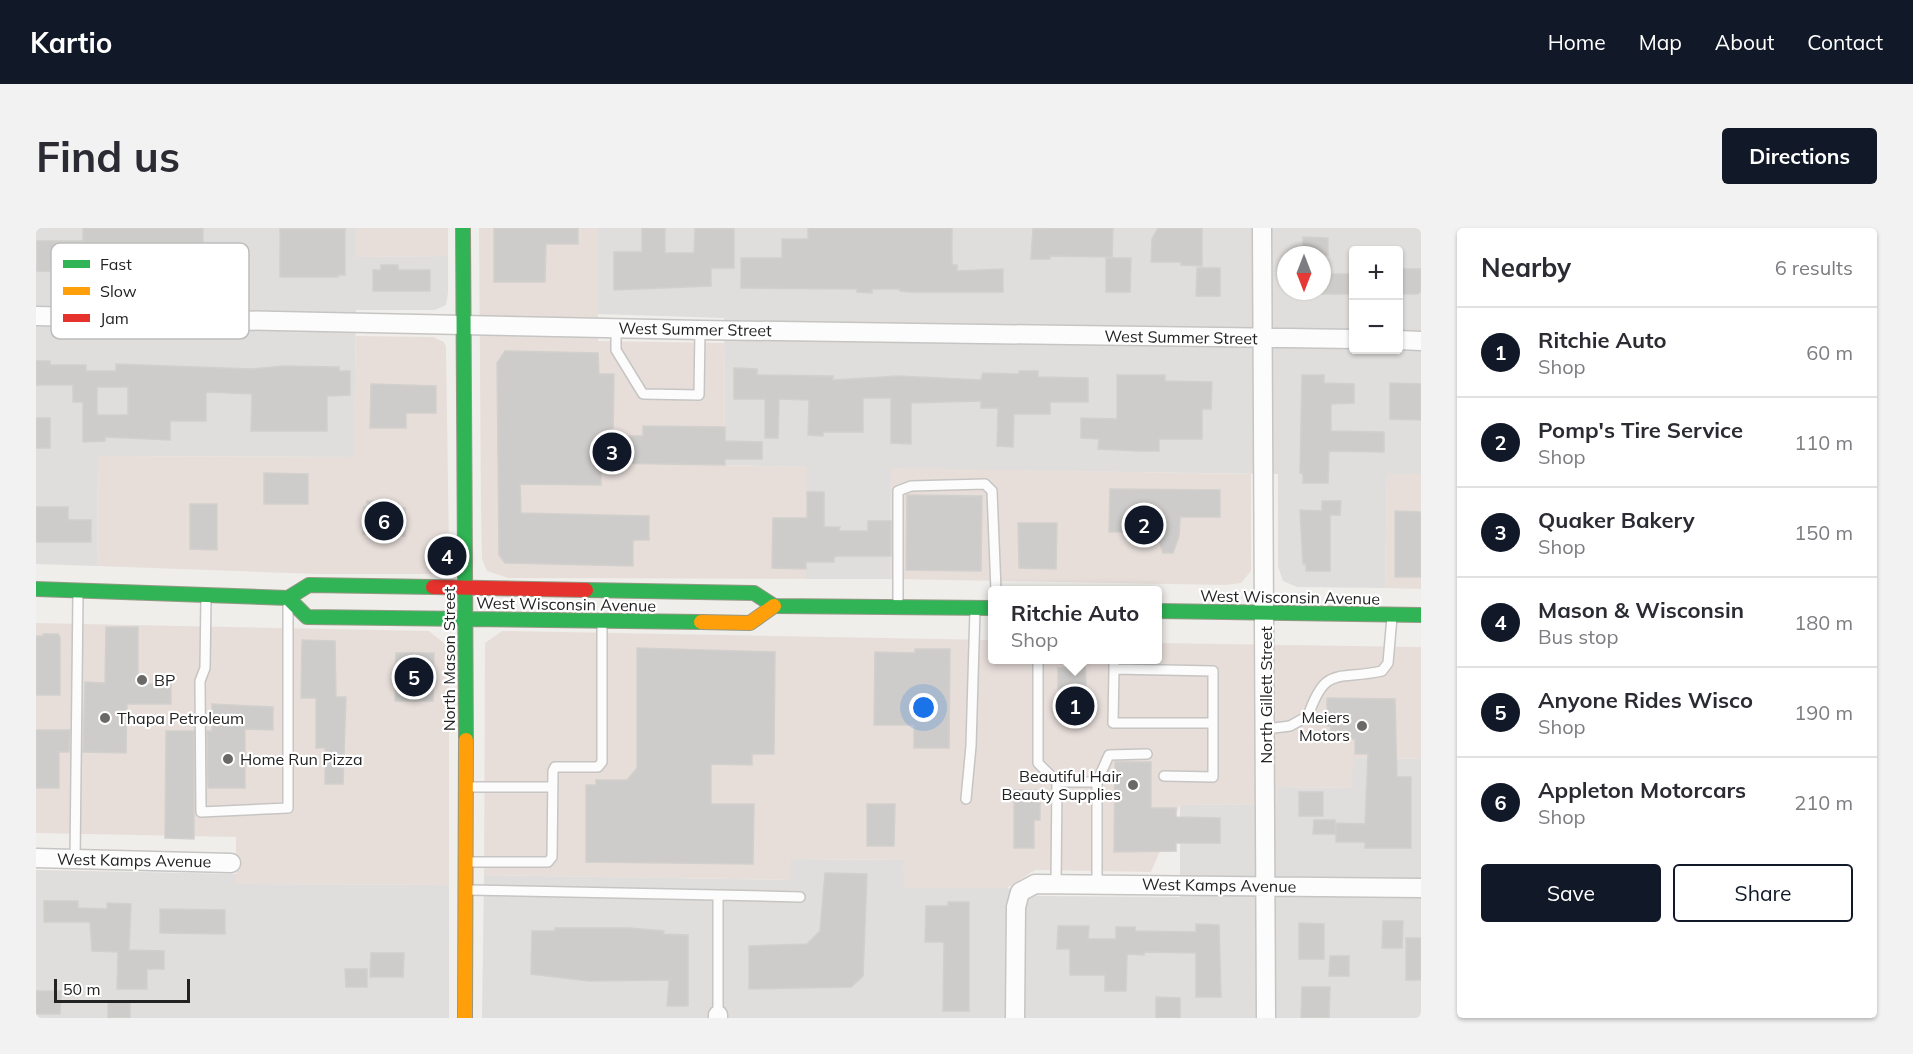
<!DOCTYPE html>
<meta charset="utf-8">
<style>
:root{--surface:#fff;--page:#f2f2f3;--text:#2b2b33;--muted:#7c7c81;--line:#e1e1e2;--accent:#111827}
body{margin:0;font-family:Mulish,sans-serif;background:var(--page);color:var(--text)}
.controls{position:absolute;right:18px;top:18px;display:grid;overflow:hidden;border-radius:6px;box-shadow:0 2px 4px #0004}
.controls button{width:54px;height:54px;display:grid;place-items:center;padding:0;border:0;border-bottom:2px solid var(--line);background:var(--surface);color:var(--text);font:30px sans-serif}
.compass{position:absolute;left:1241px;top:18px;width:54px;height:54px;border-radius:50%;background:var(--surface);box-shadow:0 2px 4px #0004;rotate:180deg}
.scale{position:absolute;left:18px;bottom:15px;width:136px;box-sizing:border-box;padding-left:6px;border:3px solid #222;border-top:0;font-size:16px;line-height:21px;white-space:nowrap;color:#222;-webkit-text-stroke:4px #fff;paint-order:stroke}
.you{position:absolute;left:888px;top:480px;width:21px;height:21px;margin:-15px;border:4px solid #fff;border-radius:50%;background:#1a73e8;box-shadow:0 0 0 9px #1a73e833}
.badge{display:grid;place-items:center;width:39px;height:39px;border-radius:50%;background:var(--accent);color:#fff;font-size:20px;font-weight:700}
.pin{position:absolute;translate:-50% -50%;border:3px solid #fff;box-shadow:0 2px 6px #0006}
.popup{position:absolute;left:952px;top:358px;width:174px;height:78px;box-sizing:border-box;display:grid;place-content:center;border-radius:6px;background:var(--surface);filter:drop-shadow(0 2px 4px #0005);font-size:20px;white-space:nowrap;color:var(--muted)}
.popup b{font-size:22px;color:var(--text)}
.popup::after{content:'';position:absolute;left:50%;top:100%;margin-left:-12px;border:12px solid transparent;border-top-color:var(--surface)}
.list{margin:0;padding:0;list-style:none}
h2{display:flex;justify-content:space-between;align-items:center;height:78px;margin:0;padding:0 24px;font-size:26px}
h2 small{font-size:20px;font-weight:400;color:var(--muted)}
.list li{display:grid;grid-template-columns:39px 1fr auto;gap:18px;align-items:center;box-sizing:border-box;height:90px;padding:0 24px;border-top:2px solid var(--line)}
.list b{display:block;font-size:22px;white-space:nowrap}
.list p{margin:0;font-size:20px;white-space:nowrap;color:var(--muted)}
.list em{font-size:20px;font-style:normal;color:var(--muted)}
.actions{display:flex;gap:12px;padding:18px 24px}
.actions a{flex:1;padding:14px 0;border:2px solid var(--accent);border-radius:6px;text-align:center;font-size:21px;color:var(--accent)}
.actions .main{background:var(--accent);color:#fff}
.map{position:relative;flex:none;width:1385px;height:790px;overflow:hidden;border-radius:6px}
header{display:flex;align-items:center;gap:36px;box-sizing:border-box;height:84px;padding:0 30px;background:var(--accent);color:#fff}
header strong{font-size:28px}
nav{display:flex;gap:33px;margin-inline-start:auto;font-size:21px}
.intro{display:flex;align-items:center;justify-content:space-between;box-sizing:border-box;height:144px;padding:0 36px}
h1{margin:0;font-size:42px}
.button{padding:15px 27px;border-radius:6px;background:var(--accent);color:#fff;font-size:21px;font-weight:700}
main{display:flex;gap:36px;padding:0 36px}
aside{flex:1;background:var(--surface);border-radius:6px;box-shadow:0 2px 4px #0004}
.map>svg:first-child{display:block}
.residential{fill:#dfdedc;fill-rule:evenodd}
.commercial{fill:#e7deda}
.building{fill:#ceccca;stroke:#d2d0cd;stroke-width:1.5;fill-rule:evenodd}
.lines{fill:none;stroke-linecap:round;stroke-linejoin:round}
.lane-casing{stroke:#c6c5c3;stroke-width:12}
.street-casing{stroke:#c6c5c3;stroke-width:21}
.fast-casing{stroke:#959885;stroke-width:16}
.slow-casing{stroke:#959885;stroke-width:16}
.jam-casing{stroke:#959885;stroke-width:16}
.lane{stroke:#fdfcfc;stroke-width:9}
.street{stroke:#fdfcfc;stroke-width:18}
.fast{stroke:#30b455;stroke-width:14}
.slow{stroke:#ff9f0a;stroke-width:14}
.jam{stroke:#e5322d;stroke-width:14}
.poi-dot{fill:#6a6968;stroke:#fff;stroke-width:2}
.labels{text-anchor:middle;stroke-width:4.5;stroke-linejoin:round;paint-order:stroke}
.street-label{font-size:16px;fill:#222;stroke:#fff}
.poi-label{font-size:16px;fill:#222;stroke:#fff;text-anchor:start}
.key{fill:#fff;stroke:#bdbdbd;stroke-width:1.5}
.key-label{font-size:16px;fill:#222}
</style>
<header>
<strong>Kartio</strong>
<nav><a>Home</a><a>Map</a><a>About</a><a>Contact</a></nav>
</header>
<div class="intro"><h1>Find us</h1><a class="button">Directions</a></div>
<main>
<div class="map">
<svg width="1385" height="790" viewBox="0 0 1385 790">
<rect width="100%" height="100%" fill="#f0eeeb"/>
<path class="residential" d="M0,0H319V29L412,28V65L410,77L399,82H320L318,229L62,228L61,338L0,336Z
M562,0H1385V246H1351L1349,360L1261,359L1247,353L1242,338V246L855,241L854,351H770V239L689,237L688,90L562,86ZM1318,22H1362V122H1318ZM1250,27H1286V63H1250Z
M1316,530L1385,531V790H446L448,647L754,652L755,631L868,632L869,660H971L1003,668L1144,669V577L1241,576L1242,559L1316,560Z
M0,642L200,646V656L413,657V790H0Z"/>
<path class="commercial" d="M319,0H412V28L319,29Z
M443,0H562V113L688,115L689,237L771,239L770,351L472,350L451,343L446,331L445,281Z
M320,108L397,109L408,114L410,119L413,323L410,338L404,346H283L61,338L62,228L317,229Z
M855,240L1215,246V343L1205,355L1190,357L854,351Z
M1351,246H1385V361L1349,360Z
M0,395L393,403L413,419V657L200,656V609L0,605Z
M466,403L956,412V432H1122V415L1385,419V531L1317,530L1316,560L1242,559V576L1144,577L1115,644L999,642L971,660H868L867,632L755,631V652L448,647L449,415Z"/>
<path class="building" d="M47,0H167V21L192,22V47L1,43V13H47Z
M458,0H542V16H510L509,54H458Z
M606,0H629V25H658L659,0L698,1V40H675V58L578,62V24H606Z
M772,0H916V37H921V43L967,41V64H874L864,63V61H836V65L821,64V61L705,60V30H746V11H772Z
M1019,0H1077L1076,29L1014,28V31H995L997,1Z
M1122,0H1166V38L1145,37V34H1115L1116,11Z
M244,1H309V47H302V49H244Z
M1267,9L1292,10V27H1267Z
M1070,30H1095L1094,64H1070Z
M345,37H362V42H394V63H337V42H345Z
M1161,40H1184V68H1160Z
M1363,41H1385V63L1382,66H1363Z
M1286,46H1317V66H1286Z
M469,123L562,125L563,146H578L577,208H607V198L689,199V213L726,214V231H689V237L565,235V257L484,256L485,285L613,288V312H597V338L469,335L463,327L461,135Z
M0,133H14V137H50V143H80V136L216,141L248,138L303,139V143H314V167L291,168V203H215L216,166L170,164V193H134V212L69,209V213L47,214V174H37V157H0ZM61,159H92V187H61Z
M698,140L721,141V147L797,148V152L862,148L945,152L947,145L983,146V143H1002V149L1052,150V174H1014V186H978L977,219L961,218L962,180H945V173L875,175V216L855,215V170H827V204H787V208L772,207L773,172L743,171L742,210H729V171H698Z
M1081,147H1129V153L1176,154L1175,181H1166V211H1123V223H1103L1062,221L1063,211L1045,210V190L1081,191Z
M1266,147H1288V155L1318,156V175L1295,176V203L1348,204V224L1293,223L1292,255H1267V246L1264,245Z
M1354,155L1385,156V192L1354,191Z
M335,156L400,158V185H370V200H334Z
M0,190H14V220H0Z
M228,245L272,246V276H228Z
M1074,261L1184,262V289H1144L1143,308L1137,325H1127L1120,304H1073Z
M771,264H788V299H804L803,303H832V293H855V328H803L798,329V334H770V341L736,340L737,290H771Z
M871,267L946,268L945,343L870,342Z
M331,273H351V280H369V308L327,306L328,279H331Z
M1286,273H1305L1304,287H1294V343H1270V336H1267L1264,282L1286,283Z
M154,276H181V322L154,321Z
M0,279H32V292H55V314H0Z
M1359,283L1385,284V349H1359Z
M982,295H1021L1020,341L983,340Z
M70,399H102V456H135V476H91L90,525L47,524L49,454L69,455Z
M7,406H22L24,409V467H0V408H7Z
M266,412L299,413L300,469H310L307,556H289V520H280V470H265Z
M601,420L739,424L738,526H716V537L675,536V576H718L717,636L550,634V557H560V552H591L601,540Z
M879,421H914L913,520H878V497H838L839,424L879,425Z
M360,425H398L397,473H359Z
M1030,437H1049L1052,495H1027V462H1022V440H1030Z
M1291,470L1359,471L1361,549H1375V620H1329V614H1300V595L1329,596L1332,526H1319V511H1294L1295,498H1291Z
M176,476L237,479V502L209,501V560H172L171,503H176Z
M0,502H34L33,524H23V560H0Z
M130,503H158V611L129,610Z
M1079,534H1115V580H1140V589L1184,590V615H1140V623L1078,624Z
M978,562H1004V592H998V620H978Z
M1263,564H1287V588H1263Z
M831,576H859L858,618H831Z
M1278,592H1299V606H1277Z
M789,645L831,646L827,748L815,759L713,761V718L771,716L784,703Z
M8,673H42V680L71,681V675L95,676L93,722L128,723V741H111V761H81L82,724L56,723L54,694H8Z
M912,674H933V783H907L908,714H889L890,678H912Z
M124,681L189,682V706L124,705Z
M1347,693H1367L1366,720H1346Z
M1263,695L1288,696V731H1263Z
M1160,696L1183,697L1185,769H1160V725L1108,724V727L1091,726L1090,763H1069V747H1034V721H1021L1022,698H1053L1052,711H1080V699H1099V703L1160,704Z
M519,700H593L628,703L627,706L652,707V778H631L633,752L553,753L495,746L496,703H519Z
M1370,710H1385V752H1370Z
M335,725H368L367,749H334Z
M1294,728H1313V748H1293Z
M309,741H331V759H310Z
M1266,759H1294L1293,790H1265Z
M0,763H25L24,786H0Z
M1120,769L1144,770V790H1120Z
M72,773H94V790H72Z"/>
<g class="lines">
<g class="lane-casing">
<path id="lane" d="M580,100V122L607,166L663,167L664,102
M170,370L169,440L164,453L165,584L252,580V377
M862,375V263L875,258L949,256L956,263L960,362
M1002,432V535L1021,554L1020,655
M1078,432V441L1177,443V549L1128,548
M1078,441L1077,495H1177
M1230,501L1254,498L1272,488C1290,436 1301,453 1346,443L1352,435L1356,389
M1021,554H1061V655
M1061,554L1073,527L1111,526
M432,559H517
M930,571L935,518L939,382
M39,631L42,366
M432,634H512L516,629L517,543L519,539H562L566,534V396
M432,662L682,667V787
M682,667L764,669"/>
</g>
<g class="street-casing">
<path id="street" d="M1226,0L1230,790
M0,88L664,102L1318,111
M1362,112L1385,113
M0,630L195,635
M682,787V790
M979,790L980,679L984,664L999,656L1385,660"/>
</g>
<g class="fast-casing">
<path id="fast" d="M427,0L430,512
M0,361L252,370L273,357L397,359
M550,362L718,365L738,378L956,380
M252,370L271,389L665,394
M1122,383L1385,387"/>
</g>
<g class="slow-casing">
<path id="slow" d="M665,394L714,395L738,378
M429,790L430,512"/>
</g>
<g class="jam-casing">
<path id="jam" d="M397,359L550,362"/>
</g>
<use href="#lane" class="lane"/>
<use href="#street" class="street"/>
<use href="#fast" class="fast"/>
<use href="#slow" class="slow"/>
<use href="#jam" class="jam"/>
</g>
<g class="poi-dot">
<circle cx="106" cy="452" r="6"/>
<circle cx="69" cy="490" r="6"/>
<circle cx="1326" cy="498" r="6"/>
<circle cx="192" cy="531" r="6"/>
<circle cx="1097" cy="557" r="6"/>
</g>
<g class="labels">
<g class="street-label">
<text transform="translate(659 101) rotate(1)" y="6">West Summer Street</text>
<text transform="translate(1145 109) rotate(1)" y="6">West Summer Street</text>
<text transform="translate(1254 369) rotate(1)" y="6">West Wisconsin Avenue</text>
<text transform="translate(530 376) rotate(1)" y="6">West Wisconsin Avenue</text>
<text transform="translate(413 431) rotate(-90)" y="6">North Mason Street</text>
<text transform="translate(1230 467) rotate(-90)" y="6">North Gillett Street</text>
<text transform="translate(98 632) rotate(1)" y="6">West Kamps Avenue</text>
<text transform="translate(1183 657) rotate(1)" y="6">West Kamps Avenue</text>
</g>
<g class="poi-label">
<text x="118" y="458">BP</text>
<text x="1314" y="495" text-anchor="end">Meiers<tspan x="1314" dy="18">Motors</tspan></text>
<text x="81" y="496">Thapa Petroleum</text>
<text x="204" y="537">Home Run Pizza</text>
<text x="1085" y="554" text-anchor="end">Beautiful Hair<tspan x="1085" dy="18">Beauty Supplies</tspan></text>
</g>
</g>
<rect x="15" y="15" width="198" height="96" rx="9" class="key"/>
<rect x="27" y="32" width="27" height="8" fill="#30b455"/>
<rect x="27" y="59" width="27" height="8" fill="#ff9f0a"/>
<rect x="27" y="86" width="27" height="8" fill="#e5322d"/>
<g class="key-label">
<text x="64" y="42">Fast</text>
<text x="64" y="69">Slow</text>
<text x="64" y="96">Jam</text>
</g>
</svg>
<div class="controls">
<button>+</button>
<button>−</button>
</div>
<svg class="compass" viewBox="-18 -18 36 36"><path d="M0-13l5 13h-10z" fill="#e53935"/><path d="M0 13l5-13h-10z" fill="#7c7c81"/></svg>
<div class="scale">50 m</div>
<div class="you"></div>
<div class="pin badge" style="left:1039px;top:478px">1</div>
<div class="popup"><b>Ritchie Auto</b>Shop</div>
<div class="pin badge" style="left:1108px;top:297px">2</div>
<div class="pin badge" style="left:576px;top:224px">3</div>
<div class="pin badge" style="left:411px;top:328px">4</div>
<div class="pin badge" style="left:378px;top:449px">5</div>
<div class="pin badge" style="left:348px;top:293px">6</div>
</div>
<aside>
<h2>Nearby<small>6 results</small></h2>
<ul class="list">
<li><span class="badge">1</span><div><b>Ritchie Auto</b><p>Shop</p></div><em>60 m</em></li>
<li><span class="badge">2</span><div><b>Pomp's Tire Service</b><p>Shop</p></div><em>110 m</em></li>
<li><span class="badge">3</span><div><b>Quaker Bakery</b><p>Shop</p></div><em>150 m</em></li>
<li><span class="badge">4</span><div><b>Mason &amp; Wisconsin</b><p>Bus stop</p></div><em>180 m</em></li>
<li><span class="badge">5</span><div><b>Anyone Rides Wisco</b><p>Shop</p></div><em>190 m</em></li>
<li><span class="badge">6</span><div><b>Appleton Motorcars</b><p>Shop</p></div><em>210 m</em></li>
</ul>
<div class="actions"><a class="main">Save</a><a>Share</a></div>
</aside>
</main>
